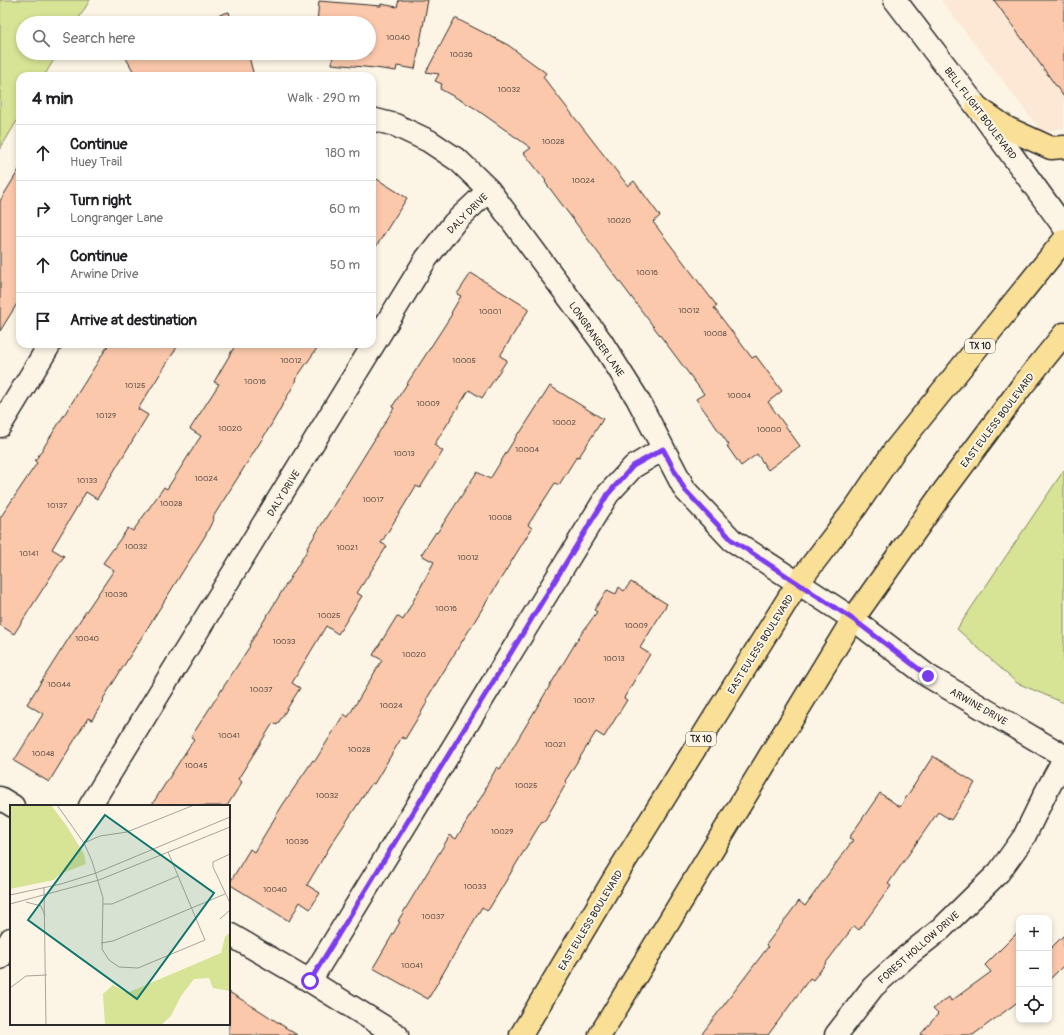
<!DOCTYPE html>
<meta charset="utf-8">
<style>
:root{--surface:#fff;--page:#f2f2f2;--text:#202124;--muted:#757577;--line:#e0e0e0}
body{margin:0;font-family:Pangolin,sans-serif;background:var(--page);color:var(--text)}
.controls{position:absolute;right:12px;bottom:12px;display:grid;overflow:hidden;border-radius:8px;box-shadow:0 2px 6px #0003}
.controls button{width:36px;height:36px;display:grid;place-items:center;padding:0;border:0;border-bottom:1px solid var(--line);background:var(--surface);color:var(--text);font:20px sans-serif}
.stop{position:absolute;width:12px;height:12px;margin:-9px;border:3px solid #7c3aed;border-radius:50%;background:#fff}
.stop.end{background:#7c3aed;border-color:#fff;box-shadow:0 1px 4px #0008}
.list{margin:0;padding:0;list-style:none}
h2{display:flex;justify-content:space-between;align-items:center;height:52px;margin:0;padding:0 16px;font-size:17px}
h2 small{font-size:13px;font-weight:400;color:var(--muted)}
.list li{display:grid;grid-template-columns:26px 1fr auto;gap:12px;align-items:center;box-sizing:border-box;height:56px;padding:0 16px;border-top:1px solid var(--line)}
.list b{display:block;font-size:15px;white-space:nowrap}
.list p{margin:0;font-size:13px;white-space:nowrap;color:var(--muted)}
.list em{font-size:13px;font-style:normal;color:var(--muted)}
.icon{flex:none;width:22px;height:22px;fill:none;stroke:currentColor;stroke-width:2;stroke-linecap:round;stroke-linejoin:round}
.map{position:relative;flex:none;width:1064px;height:1035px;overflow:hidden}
.search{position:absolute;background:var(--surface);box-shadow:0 2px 6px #0003;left:16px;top:16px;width:360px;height:44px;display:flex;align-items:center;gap:10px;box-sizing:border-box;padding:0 14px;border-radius:22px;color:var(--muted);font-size:15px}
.panel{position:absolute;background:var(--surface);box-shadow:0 2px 6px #0003;left:16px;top:72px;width:360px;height:276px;border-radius:12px}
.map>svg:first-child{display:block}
.built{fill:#fce8d4}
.green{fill:#d7e395;stroke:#818760}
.building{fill:#fbc8ab;stroke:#2b2b2b}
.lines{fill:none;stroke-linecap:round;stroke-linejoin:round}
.minor-casing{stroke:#2b2b2b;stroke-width:25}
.tertiary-casing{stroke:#2b2b2b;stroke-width:25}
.primary-casing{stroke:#2b2b2b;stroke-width:25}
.minor{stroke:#fcf5e5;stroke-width:22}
.tertiary{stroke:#fcf5e5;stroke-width:22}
.primary{stroke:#fadf96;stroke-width:22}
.route{stroke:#7c3aed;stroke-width:5}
.labels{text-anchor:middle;stroke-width:4;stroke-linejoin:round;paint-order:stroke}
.number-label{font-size:8px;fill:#5f524b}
.shield{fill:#fcf5e5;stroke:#6a6863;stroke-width:1}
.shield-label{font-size:9px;font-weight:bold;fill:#2b2b2b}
.street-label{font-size:10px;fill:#2b2b2b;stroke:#fcf5e5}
.inset-road{fill:none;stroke:#a8a49b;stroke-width:1}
.view{fill:#0f766e;fill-opacity:0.15;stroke:#0f766e;stroke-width:2}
.inset-edge{fill:none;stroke:#2b2b2b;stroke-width:2}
</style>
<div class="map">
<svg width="1064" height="1035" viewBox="0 0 1064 1035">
<rect width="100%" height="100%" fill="#fcf5e5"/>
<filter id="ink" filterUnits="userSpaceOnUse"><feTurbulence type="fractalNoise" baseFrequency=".025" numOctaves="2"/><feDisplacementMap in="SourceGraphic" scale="8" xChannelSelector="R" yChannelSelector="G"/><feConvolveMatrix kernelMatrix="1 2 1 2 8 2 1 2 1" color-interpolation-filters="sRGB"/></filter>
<g filter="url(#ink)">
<path class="built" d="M941,0H1064V128L1042,132Z"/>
<path class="green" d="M0,0H90L76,23H23V53H58L44,76H20V116L0,149Z
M1064,470V703L1017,683L957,629Z"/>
<path class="building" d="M399,0H428L415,69L397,66L396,71L375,68L332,64L333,53H325H369V23H317L319,1L381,6V4L397,7Z
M994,0H1064V97Z
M229,12L232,23H213L212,17Z
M455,18L508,45L546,73L543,77L628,186L634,181L660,216L653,222L717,306L714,308L752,358L756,356L782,391L768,402L800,446L768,470L757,454L741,466L727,446L729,445L696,399L704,394L545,182L546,181L524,153L531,148L473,107L440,89L442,84L435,81L439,74L426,72Z
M123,53H248L254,76H136Z
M20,168V299L0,331V201Z
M372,176L407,198L372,253Z
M471,273L529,309L500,356L507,360L482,398L469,390L434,445L443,451L420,488L416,486L381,543L387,546L357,593L362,596L338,634L326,626L292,683L300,688L277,725L273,723L238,779L242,782L227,806H151L194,739L191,737L250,646L249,645L308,549L307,548L394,408L392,407L452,314L451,313L461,296L457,294Z
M109,344H179L138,409L148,415L97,499L86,492L52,549L64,556L14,634L0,625V518L37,463L35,461Z
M236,344H320L295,380L296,381L271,425L213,517L214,518L205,536L103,699L104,700L92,720L88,718L49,782L14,761L43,714L27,704L81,619L114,570L103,563L128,528L133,531L164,487L167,489L201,436L190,429L219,384L214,382Z
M550,386L603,419L579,457L577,456L559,485L555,483L528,525L532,528L426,700L428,701L405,739L402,737L374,784L372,783L332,843L307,885L320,893L310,909L300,902L289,921L229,884L250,849L254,852L282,806L313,760L315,761L344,714L348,717L382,660L373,655L397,616L403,620L434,562L421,555L436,532L437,533L477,472L490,479L519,432L520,433Z
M631,582L667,604L640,648L650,654L624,698L627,700L604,737L596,732L565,781L567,782L544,822L542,821L489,909L487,911L482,907L428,999L373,968L400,922L398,921L450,835L456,839L486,789L485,788L497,767L500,769L579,637L597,612L594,610L607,590L616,594L619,587L624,591Z
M933,756L975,783L951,820L938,812L888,884L891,886L859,930L854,926L813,980L810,978L768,1035H701L768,947L766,945L799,901L805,906L853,840L849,838L880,793L900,807Z
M1019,931V1001L973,1035H920L938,1014L933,1009L949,997L951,1001L991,972L985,965Z
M1064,935V965L1049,980V950Z
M229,992L262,1012L297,1035H229Z"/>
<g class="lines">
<g class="minor-casing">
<path id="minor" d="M372,119L395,125L429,141L459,161L489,190L601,341L637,398L685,490L732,540L798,583
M0,426L50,344
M0,798L13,806
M90,806L426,259L454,223L489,190
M229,934L310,981L397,1035
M0,958L11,939
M310,981L608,494L633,467L663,449
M836,1035L873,987L907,956L941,929L999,872L1024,837L1046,792L1064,759"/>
</g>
<g class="tertiary-casing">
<path id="tertiary" d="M895,0L977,107L1064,227
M798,583L853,619L928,676L1064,756"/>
</g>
<g class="primary-casing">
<path id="primary" d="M977,107L1007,128L1051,148L1064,147
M521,1035L617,874L798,583L856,507L894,451L1064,240
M600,1035L853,619L940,496L1022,386L1064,334"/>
</g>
<use href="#minor" class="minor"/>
<use href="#tertiary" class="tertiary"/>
<use href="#primary" class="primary"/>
</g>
</g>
<g class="lines" filter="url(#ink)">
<path class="route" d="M310,981L608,494L633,466L663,449L685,490L732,540L854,620L928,676"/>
</g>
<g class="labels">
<g class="number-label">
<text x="398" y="40">10040</text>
<text x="461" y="57">10036</text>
<text x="509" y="92">10032</text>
<text x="553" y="144">10028</text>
<text x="583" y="183">10024</text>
<text x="619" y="223">10020</text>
<text x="647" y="275">10016</text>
<text x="689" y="313">10012</text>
<text x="490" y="314">10001</text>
<text x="715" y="336">10008</text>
<text x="291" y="363">10012</text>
<text x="464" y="363">10005</text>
<text x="255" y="384">10016</text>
<text x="135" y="388">10125</text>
<text x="739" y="398">10004</text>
<text x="428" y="406">10009</text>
<text x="106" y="418">10129</text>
<text x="564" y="425">10002</text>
<text x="230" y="431">10020</text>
<text x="769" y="432">10000</text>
<text x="527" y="452">10004</text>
<text x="404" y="456">10013</text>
<text x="206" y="481">10024</text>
<text x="87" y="483">10133</text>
<text x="373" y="502">10017</text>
<text x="171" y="506">10028</text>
<text x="57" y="508">10137</text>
<text x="500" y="520">10008</text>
<text x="136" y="549">10032</text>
<text x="347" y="550">10021</text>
<text x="29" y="556">10141</text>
<text x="468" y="560">10012</text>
<text x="116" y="597">10036</text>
<text x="446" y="611">10016</text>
<text x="329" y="618">10025</text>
<text x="636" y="628">10009</text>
<text x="87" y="641">10040</text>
<text x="284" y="644">10033</text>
<text x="414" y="657">10020</text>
<text x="614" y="661">10013</text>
<text x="59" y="687">10044</text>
<text x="261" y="692">10037</text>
<text x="584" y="703">10017</text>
<text x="391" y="708">10024</text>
<text x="229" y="738">10041</text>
<text x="555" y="747">10021</text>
<text x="359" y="752">10028</text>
<text x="43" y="756">10048</text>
<text x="196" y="768">10045</text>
<text x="526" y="788">10025</text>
<text x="327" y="798">10032</text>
<text x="502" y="834">10029</text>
<text x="297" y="844">10036</text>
<text x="475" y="889">10033</text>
<text x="275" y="892">10040</text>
<text x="433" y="919">10037</text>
<text x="412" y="968">10041</text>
</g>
<g class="shield">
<rect x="965" y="339" width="30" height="14" rx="3"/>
<rect x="686" y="732" width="30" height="14" rx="3"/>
</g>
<g class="shield-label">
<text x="980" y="349">TX 10</text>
<text x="701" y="742">TX 10</text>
</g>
<g class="street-label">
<text transform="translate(981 113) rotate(53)" y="4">BELL FLIGHT BOULEVARD</text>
<text transform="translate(467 213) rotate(-45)" y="4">DALY DRIVE</text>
<text transform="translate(597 339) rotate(55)" y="4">LONGRANGER LANE</text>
<text transform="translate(997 420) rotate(-53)" y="4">EAST EULESS BOULEVARD</text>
<text transform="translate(283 493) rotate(-58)" y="4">DALY DRIVE</text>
<text transform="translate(760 644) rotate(-58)" y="4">EAST EULESS BOULEVARD</text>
<text transform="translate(979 706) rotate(30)" y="4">ARWINE DRIVE</text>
<text transform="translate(590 920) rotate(-59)" y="4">EAST EULESS BOULEVARD</text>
<text transform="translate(918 947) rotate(-41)" y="4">FOREST HOLLOW DRIVE</text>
</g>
</g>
<g transform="translate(10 805)">
<rect width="220" height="220" fill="#fcf5e5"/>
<path d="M0,0H41L58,23L74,49L76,59L50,69L44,75L0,84ZM220,127V186L203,183L199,173L184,174L171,191L161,211L151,220H95L93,189L103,180L117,188L211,148L215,132Z" fill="#d7e395"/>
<path class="inset-road" d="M47,0L74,38L82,56L93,93L92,144L99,155L109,162L128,163L195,135L158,47M74,38L90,31L117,27L184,0M220,49L203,57V62L220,98M34,83L36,220M0,90L51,79L86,68L220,12M16,97L31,101L35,111M0,99L89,75L220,22M93,99H102L168,71M210,114L220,105M91,138L103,136L215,89M0,183L16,171L37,170"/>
<path class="view" d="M95,10L204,88L127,194L18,115Z"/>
<rect width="220" height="220" class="inset-edge"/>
</g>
</svg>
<div class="controls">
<button>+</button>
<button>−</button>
<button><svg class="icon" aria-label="locate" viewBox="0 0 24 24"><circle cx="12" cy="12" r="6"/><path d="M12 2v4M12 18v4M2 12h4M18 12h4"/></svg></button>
</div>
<div class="stop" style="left:310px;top:981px"></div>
<div class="stop end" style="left:928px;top:676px"></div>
<div class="search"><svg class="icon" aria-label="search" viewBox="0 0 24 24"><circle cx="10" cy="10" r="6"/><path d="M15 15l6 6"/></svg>Search here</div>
<section class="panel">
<h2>4 min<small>Walk · 290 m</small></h2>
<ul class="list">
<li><svg class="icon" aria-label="ahead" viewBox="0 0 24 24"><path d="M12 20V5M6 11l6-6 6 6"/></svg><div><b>Continue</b><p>Huey Trail</p></div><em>180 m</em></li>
<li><svg class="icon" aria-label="right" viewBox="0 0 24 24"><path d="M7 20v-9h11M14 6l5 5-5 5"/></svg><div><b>Turn right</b><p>Longranger Lane</p></div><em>60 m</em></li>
<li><svg class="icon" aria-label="ahead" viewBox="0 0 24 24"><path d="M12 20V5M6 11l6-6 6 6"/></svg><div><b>Continue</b><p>Arwine Drive</p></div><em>50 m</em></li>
<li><svg class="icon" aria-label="arrive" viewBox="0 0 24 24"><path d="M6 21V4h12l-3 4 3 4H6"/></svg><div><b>Arrive at destination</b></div></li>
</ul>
</section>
</div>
